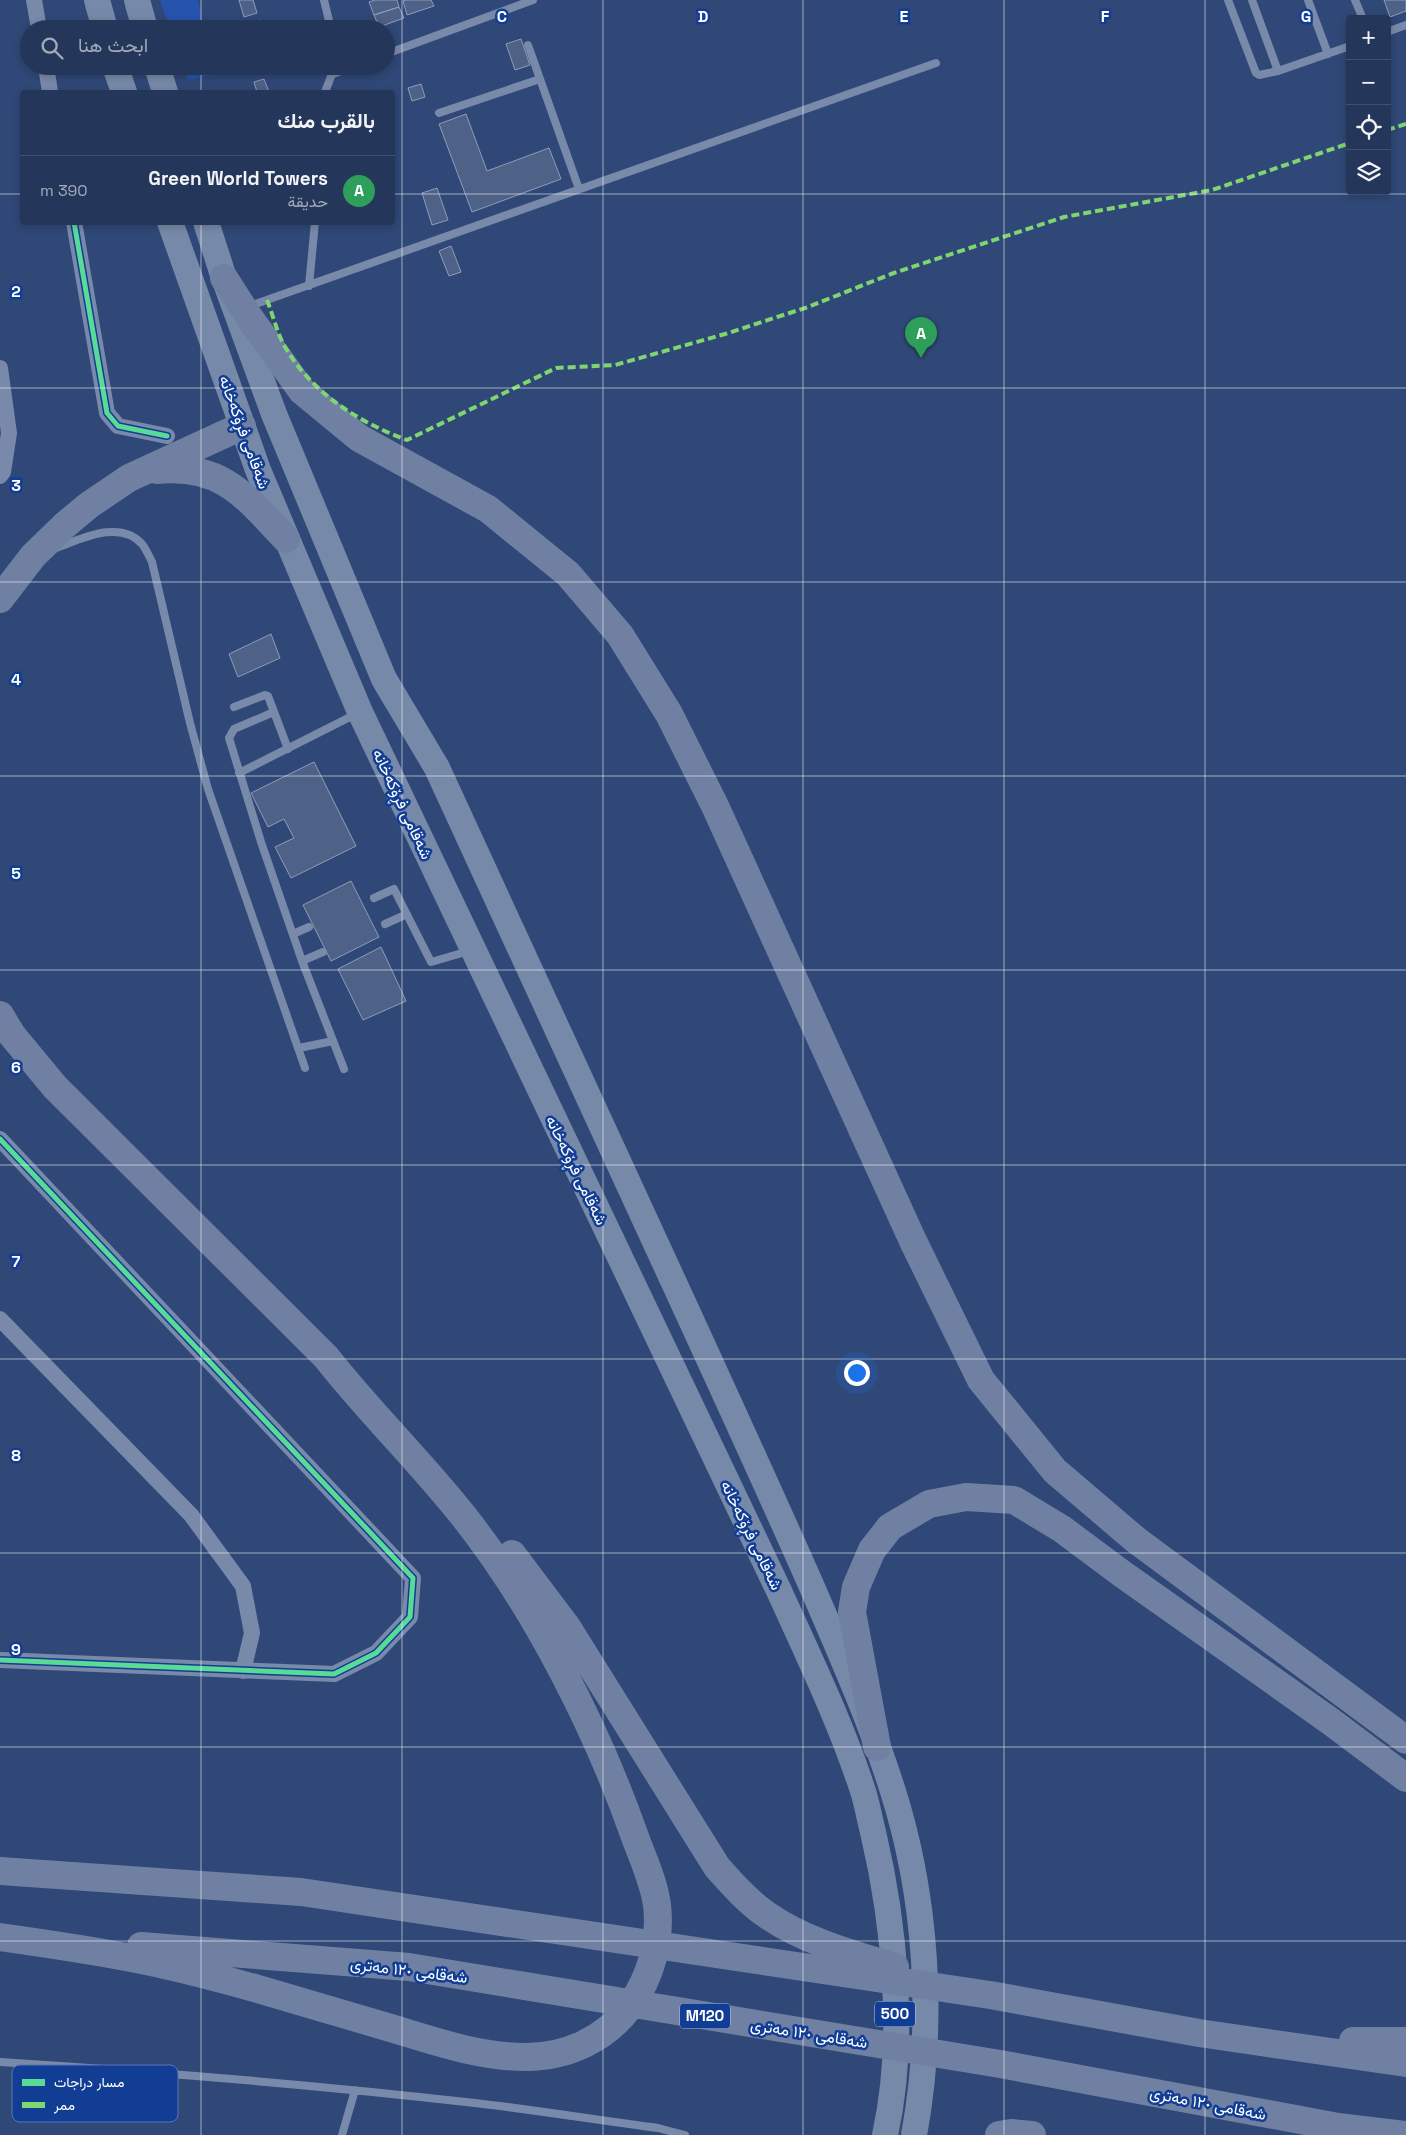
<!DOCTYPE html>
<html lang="ar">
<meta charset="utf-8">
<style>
:root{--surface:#243659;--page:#2c3e5f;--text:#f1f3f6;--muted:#a3abba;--line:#41506f;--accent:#e69b98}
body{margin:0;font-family:"Space Grotesk",Vazirmatn,sans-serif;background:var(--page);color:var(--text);direction:rtl}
.controls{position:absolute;right:15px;top:15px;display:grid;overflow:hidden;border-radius:5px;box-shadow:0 2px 8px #0003}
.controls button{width:45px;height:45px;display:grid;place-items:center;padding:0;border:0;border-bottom:1px solid var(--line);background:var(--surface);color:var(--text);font:25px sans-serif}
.you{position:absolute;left:856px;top:1372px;width:18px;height:18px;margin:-12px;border:4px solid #fff;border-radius:50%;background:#1a73e8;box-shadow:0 0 0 8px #1a73e833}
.badge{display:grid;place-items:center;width:32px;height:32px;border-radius:50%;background:var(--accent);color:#fff;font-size:16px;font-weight:700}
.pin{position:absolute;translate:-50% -41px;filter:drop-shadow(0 1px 2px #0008)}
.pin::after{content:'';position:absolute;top:26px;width:18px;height:15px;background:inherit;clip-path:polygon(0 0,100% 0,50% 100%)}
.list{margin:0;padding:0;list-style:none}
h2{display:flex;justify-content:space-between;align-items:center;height:65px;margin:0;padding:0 20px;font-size:21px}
h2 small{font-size:16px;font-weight:400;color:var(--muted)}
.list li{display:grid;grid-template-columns:32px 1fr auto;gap:15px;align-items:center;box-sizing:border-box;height:70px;padding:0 20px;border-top:1px solid var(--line)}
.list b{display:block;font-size:19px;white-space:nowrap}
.list p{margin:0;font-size:16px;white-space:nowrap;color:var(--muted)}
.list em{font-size:16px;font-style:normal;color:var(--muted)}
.icon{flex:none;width:28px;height:28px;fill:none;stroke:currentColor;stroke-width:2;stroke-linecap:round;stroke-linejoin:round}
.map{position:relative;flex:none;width:1406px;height:2135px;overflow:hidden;direction:ltr}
.search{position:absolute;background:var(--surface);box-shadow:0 2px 8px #0003;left:20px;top:20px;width:375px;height:55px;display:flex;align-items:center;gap:12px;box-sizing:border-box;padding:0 18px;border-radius:28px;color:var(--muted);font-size:19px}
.panel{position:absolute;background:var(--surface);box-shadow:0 2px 8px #0003;left:20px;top:90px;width:375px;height:135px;border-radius:5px;direction:rtl}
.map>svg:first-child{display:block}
.green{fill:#2654ad}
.building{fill:#4e6186;stroke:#8e9cb7}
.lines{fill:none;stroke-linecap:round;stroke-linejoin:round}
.lane{stroke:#7989aa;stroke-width:8}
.street{stroke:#7989aa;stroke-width:16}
.primary{stroke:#7789a8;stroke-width:26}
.highway{stroke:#7080a2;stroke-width:28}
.quiet{stroke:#7fd670;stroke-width:4;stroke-dasharray:8 4;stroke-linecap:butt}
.cycleway-casing{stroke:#123d95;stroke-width:8}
.cycleway{stroke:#5adb95;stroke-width:5}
.grid{fill:none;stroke:#fff;stroke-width:1;stroke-opacity:0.55}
.labels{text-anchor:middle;stroke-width:5;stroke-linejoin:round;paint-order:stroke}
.shield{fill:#123d95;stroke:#b8c5df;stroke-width:1}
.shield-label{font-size:15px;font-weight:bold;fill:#fff}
.street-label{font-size:16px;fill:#fff;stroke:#123d95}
.key{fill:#123d95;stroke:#5977b5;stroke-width:1}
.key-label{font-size:14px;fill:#fff}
.grid-label{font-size:16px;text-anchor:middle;font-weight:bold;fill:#fff;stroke:#123d95;stroke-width:5;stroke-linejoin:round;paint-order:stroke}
</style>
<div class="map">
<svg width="1406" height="2135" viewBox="0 0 1406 2135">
<rect width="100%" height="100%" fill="#304877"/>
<path class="green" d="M160,0H198L204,29H170Z
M183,66H213L215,74L188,80Z"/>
<path class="building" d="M239,0H253L257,13L244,17Z
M375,0H397L399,7L374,15L369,2Z
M406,0H431L434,6L407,15L403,1Z
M1384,0H1406V11L1390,17Z
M399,7L404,18L379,27L374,15Z
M260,20L263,29H246L245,24Z
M521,39L530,65L515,70L506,44Z
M264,79L269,92H257L254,82Z
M421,84L425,97L412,101L408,88Z
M466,114L487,171L549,148L561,179L472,212L439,124Z
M437,188L448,220L432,225L422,193Z
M451,246L461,272L449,276L439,251Z
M271,634L280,658L238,677L229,654Z
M314,762L356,846L291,878L275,847L294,838L284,819L268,827L251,793Z
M351,881L379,937L331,961L303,905Z
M381,947L406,1001L363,1020L338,969Z"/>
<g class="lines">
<path class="lane" d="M324,0L331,29
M1228,0L1256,73L1259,75L1278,71
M1252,0L1278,71L1350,46
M1308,0L1328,54
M1355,0L1363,19
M1387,32L1406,25
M528,45L579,189
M386,54L533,0
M333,74L354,66
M325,92L335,66
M439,113L540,79
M309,286L315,222
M247,307L936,63
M56,548C81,539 120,519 142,544C146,549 149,556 152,562L190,723L208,789L305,1068
M234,707L265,695L268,696L288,749
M274,712L234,729L229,738L261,842L302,961L344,1069
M239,773L356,714
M374,898L394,889L431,962L469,951
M385,924L405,915
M293,934L309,927
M302,961L323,952
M299,1048L333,1041
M0,2062C159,2072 317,2085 475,2103C536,2110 597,2120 658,2128L685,2135
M342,2135L355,2090"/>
<path class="street" d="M34,0L39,29
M46,66L50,92
M74,222L107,413L118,426L167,436
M0,368L9,433L3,472L0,476
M0,1139L413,1578L410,1617L376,1653L334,1674L0,1660
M0,1319L191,1515L243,1586L252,1633L243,1671"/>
<path class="primary" d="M97,0L105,29
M137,0L145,29
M115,66L124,92
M157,66L165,92
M170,222L258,470L360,712L780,1593C809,1657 840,1721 862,1788C867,1802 869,1817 873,1832C895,1925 906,2041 885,2135
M206,222L224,278L274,414L384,679L437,768C520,949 604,1130 687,1311C729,1403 771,1494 812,1587C840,1652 869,1717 891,1785C927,1895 935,2022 914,2135"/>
<path class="highway" d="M224,278L249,317L302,391L359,438L488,509L568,574L620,635L669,714L715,806L913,1241L981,1380L1055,1471L1136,1540L1406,1740
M157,470C223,464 245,496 286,539
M0,599L33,556L65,525L89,505L129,478L242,426
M0,1015L12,1035L55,1087L326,1357C370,1413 421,1462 465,1518C536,1608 597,1729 635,1837C643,1859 654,1882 657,1905C661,1940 651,1977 630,2006C606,2039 567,2057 526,2057C480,2057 437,2042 394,2029C349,2016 303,2002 258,1989C215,1977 170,1965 126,1957C85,1949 42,1943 0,1937
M512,1554L567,1627L717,1867C732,1884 748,1902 767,1915C804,1941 852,1954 895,1967
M877,1747L852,1612L856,1587L872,1550L890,1527L929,1504L966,1497L1014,1500L1062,1529L1121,1573L1330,1721L1406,1778
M0,1871L301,1892L990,1995L1199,2033L1406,2063
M141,1946L409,1967L1000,2064L1338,2127L1406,2135
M1353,2041H1406
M999,2135L1011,2133L1032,2135"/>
<path class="quiet" d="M1387,130L1406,124
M267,300C273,315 277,333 285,347C312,393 358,422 407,440L556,368L615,365L725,334L808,307L891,274L1064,217L1212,190L1350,143"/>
<g class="cycleway-casing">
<path id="cycleway" d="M74,222L107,413L118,426L167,436
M0,1139L413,1578L410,1617L376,1653L334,1674L0,1660"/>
</g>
<use href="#cycleway" class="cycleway"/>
</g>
<path class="grid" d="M201,0V29M402,0V2135M603,0V2135M803,0V2135M1004,0V2135M1205,0V2135M201,66V92M0,194H22M392,194H1406M201,222V2135M0,388H1406M0,582H1406M0,776H1406M0,970H1406M0,1165H1406M0,1359H1406M0,1553H1406M0,1747H1406M0,1941H1406"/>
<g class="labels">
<g class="shield">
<rect x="875" y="2001.5" width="40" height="25" rx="4"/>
<rect x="680" y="2003.5" width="50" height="25" rx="4"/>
</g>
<g class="shield-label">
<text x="895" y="2019">500</text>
<text x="705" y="2021">M120</text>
</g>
<g class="street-label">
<text transform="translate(245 432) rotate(70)" y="6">شەقامی فڕۆکەخانە</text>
<text transform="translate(403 804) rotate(65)" y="6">شەقامی فڕۆکەخانە</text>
<text transform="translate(577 1170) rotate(64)" y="6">شەقامی فڕۆکەخانە</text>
<text transform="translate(752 1535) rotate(64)" y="6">شەقامی فڕۆکەخانە</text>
<text transform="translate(409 1970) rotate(7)" y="6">شەقامی ١٢٠ مەتری</text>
<text transform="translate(809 2033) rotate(9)" y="6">شەقامی ١٢٠ مەتری</text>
<text transform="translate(1208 2103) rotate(11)" y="6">شەقامی ١٢٠ مەتری</text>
</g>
</g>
<rect x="12" y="2065" width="166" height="57" rx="8" class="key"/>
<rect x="22" y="2079" width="23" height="7" fill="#5adb95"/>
<rect x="22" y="2102" width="23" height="6" fill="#7fd670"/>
<g class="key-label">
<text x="54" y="2087">مسار دراجات</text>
<text x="54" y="2110">ممر</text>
</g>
<g class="grid-label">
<text x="502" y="22">C</text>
<text x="703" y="22">D</text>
<text x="904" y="22">E</text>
<text x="1105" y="22">F</text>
<text x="1306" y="22">G</text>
<text x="16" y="297">2</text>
<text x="16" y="491">3</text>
<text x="16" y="685">4</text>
<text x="16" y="879">5</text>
<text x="16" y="1073">6</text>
<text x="16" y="1267">7</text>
<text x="16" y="1461">8</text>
<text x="16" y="1655">9</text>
</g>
</svg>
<div class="controls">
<button>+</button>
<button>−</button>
<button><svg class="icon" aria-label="locate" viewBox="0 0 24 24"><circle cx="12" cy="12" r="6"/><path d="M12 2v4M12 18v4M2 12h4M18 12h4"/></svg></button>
<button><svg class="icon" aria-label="layers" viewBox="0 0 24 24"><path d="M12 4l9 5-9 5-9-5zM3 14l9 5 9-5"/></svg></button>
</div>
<div class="you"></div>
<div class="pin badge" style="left:921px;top:358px;background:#2e9e5b">A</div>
<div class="search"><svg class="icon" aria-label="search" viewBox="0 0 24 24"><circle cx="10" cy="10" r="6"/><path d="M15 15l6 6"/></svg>ابحث هنا</div>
<section class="panel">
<h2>بالقرب منك<small></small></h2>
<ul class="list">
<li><span class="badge" style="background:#2e9e5b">A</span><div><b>Green World Towers</b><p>حديقة</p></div><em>390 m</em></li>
</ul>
</section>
</div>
